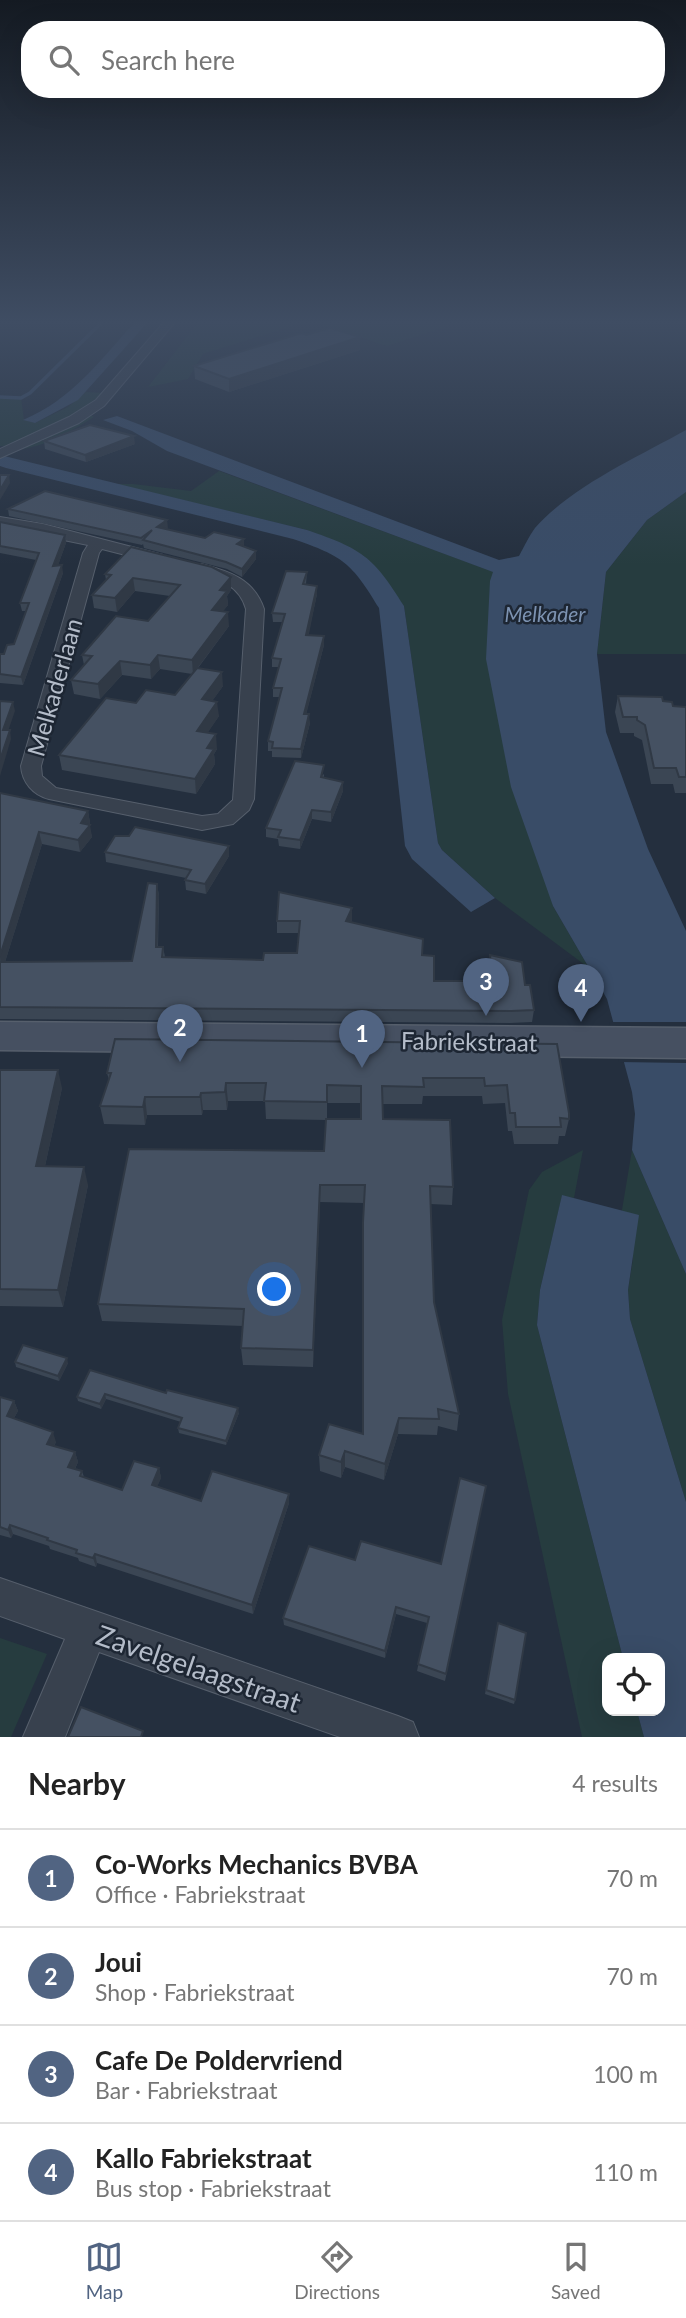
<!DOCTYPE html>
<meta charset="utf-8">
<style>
body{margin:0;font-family:Lato,sans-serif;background:#f6f6f6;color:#222}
.controls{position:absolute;right:21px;bottom:21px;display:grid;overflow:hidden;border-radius:14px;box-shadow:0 7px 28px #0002}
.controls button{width:63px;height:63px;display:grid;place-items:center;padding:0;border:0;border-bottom:2px solid #e0e0e0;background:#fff;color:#222;font:35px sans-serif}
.you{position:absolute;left:275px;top:1290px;width:24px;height:24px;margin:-18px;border:5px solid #fff;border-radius:50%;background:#1a73e8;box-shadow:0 0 0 10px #1a73e833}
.badge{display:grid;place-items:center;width:46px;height:46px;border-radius:50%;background:#516482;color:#fff;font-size:23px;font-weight:700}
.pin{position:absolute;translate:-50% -58px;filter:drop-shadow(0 2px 4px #0008)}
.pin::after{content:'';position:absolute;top:37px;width:24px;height:21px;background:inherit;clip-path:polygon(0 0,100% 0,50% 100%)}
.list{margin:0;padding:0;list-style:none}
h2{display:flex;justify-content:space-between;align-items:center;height:91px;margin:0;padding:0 28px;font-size:30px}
h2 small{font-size:23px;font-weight:400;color:#767676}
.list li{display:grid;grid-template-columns:46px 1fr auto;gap:21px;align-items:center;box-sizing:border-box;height:98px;padding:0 28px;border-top:2px solid #e0e0e0}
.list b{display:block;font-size:26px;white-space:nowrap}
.list p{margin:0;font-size:23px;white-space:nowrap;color:#767676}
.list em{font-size:23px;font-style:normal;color:#767676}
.icon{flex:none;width:38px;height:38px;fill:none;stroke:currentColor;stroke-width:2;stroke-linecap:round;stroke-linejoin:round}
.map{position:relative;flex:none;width:686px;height:1737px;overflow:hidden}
.search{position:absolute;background:#fff;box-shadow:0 7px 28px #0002;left:21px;right:21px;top:21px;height:77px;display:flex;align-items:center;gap:18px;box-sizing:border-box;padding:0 24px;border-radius:28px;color:#767676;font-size:26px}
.sheet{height:483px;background:#fff}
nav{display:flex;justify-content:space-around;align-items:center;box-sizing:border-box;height:98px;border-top:2px solid #e0e0e0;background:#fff;font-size:19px;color:#767676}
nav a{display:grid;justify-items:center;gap:4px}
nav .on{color:#516482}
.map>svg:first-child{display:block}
.green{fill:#263c3f}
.water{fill:#394c67}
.pier{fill:#242f3e}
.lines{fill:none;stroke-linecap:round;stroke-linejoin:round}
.stream{stroke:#394c67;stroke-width:3.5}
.minor-casing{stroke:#565f6c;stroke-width:2}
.secondary-casing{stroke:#565f6c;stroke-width:3}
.minor{fill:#38414e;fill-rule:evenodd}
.secondary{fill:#465061;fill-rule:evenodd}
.wall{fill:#3b4654;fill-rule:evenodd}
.shaded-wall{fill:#303945}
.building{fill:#455162;stroke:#303945;stroke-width:2}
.labels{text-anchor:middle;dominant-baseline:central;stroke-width:5;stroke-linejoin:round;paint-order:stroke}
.far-water-label{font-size:21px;font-style:italic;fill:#7c92b1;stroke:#1d2633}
.street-label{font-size:24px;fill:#b4bcc9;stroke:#1d2633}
.near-street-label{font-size:28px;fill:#b4bcc9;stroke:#1d2633}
</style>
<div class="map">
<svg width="686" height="1737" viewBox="0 0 686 1737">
<rect width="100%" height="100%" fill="#242f3e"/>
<!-- green -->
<g class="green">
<path d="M 199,321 L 308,321 L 203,354 L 188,379 L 148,387 Z"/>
<path d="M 310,321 L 463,321 L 387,346 Z"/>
<path d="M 86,392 L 106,393 L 84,412 L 94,417 C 75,429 40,450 16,449 C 11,449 5,446 0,446 L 0,397 L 21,398 L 24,420 L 35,423 L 68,407 Z"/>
<path d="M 219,471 L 494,572 L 553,906 L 589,968 L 495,898 L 442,850 L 438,843 L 404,606 L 307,530 L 116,484 L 133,484 L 191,491 Z"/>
<path d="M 686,492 L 686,654 L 597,654 L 606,572 L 647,520 Z"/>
<path d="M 583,1150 L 574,1198 L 562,1196 L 540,1290 L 537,1325 L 623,1658 L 607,1658 L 607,1711 L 637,1711 L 644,1737 L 582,1737 L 508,1394 L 502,1320 L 529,1190 L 542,1172 Z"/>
<path d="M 632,1150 L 686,1274 L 686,1502 L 630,1319 L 628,1290 L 633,1259 L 622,1210 Z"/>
<path d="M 0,1638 L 47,1654 L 11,1737 L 0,1737 Z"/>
</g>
<!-- water -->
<g class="water">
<path d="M 136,321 L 149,321 L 78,400 L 35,423 L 23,420 C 73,399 100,360 136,321 Z"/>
<path d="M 117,416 L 499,560 L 519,556 C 524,547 529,536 535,528 C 572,486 638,457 686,430 L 686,492 L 647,520 L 606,572 L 597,654 L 606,732 L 648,849 L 686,931 L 686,1274 L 632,1150 L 635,1114 L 632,1092 L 607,999 L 553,906 L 511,787 L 486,659 L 490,581 L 493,572 L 167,451 L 132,431 L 103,420 Z"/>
<path d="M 0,455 L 307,530 C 362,549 373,556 404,606 L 438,843 L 442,850 L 495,898 L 471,912 L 412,859 L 405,846 L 379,608 C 352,563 343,556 293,539 L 6,468 L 0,466 Z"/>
<path d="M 562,1195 L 639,1215 L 628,1290 L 630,1319 L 686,1502 L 686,1737 L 644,1737 L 637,1711 L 660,1711 L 660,1658 L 623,1658 L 537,1325 L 540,1290 Z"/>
</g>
<!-- pier -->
<path class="pier" d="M 609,1022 L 686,1022 L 686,1063 L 619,1062 Z"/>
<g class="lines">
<!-- stream -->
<path class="stream" d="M 0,397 L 21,398 L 30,393 L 103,321"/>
<defs>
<g id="minor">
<path d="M 165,321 L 176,321 L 104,406 L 79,423 L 0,458 L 0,449 L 69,417 L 96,400 Z"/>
<path d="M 0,517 L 43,524 L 163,555 L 165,558 L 157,563 L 102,549 L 99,553 L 41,766 L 42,776 L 56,788 L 202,816 L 218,814 L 233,800 L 246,609 C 239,584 218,579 195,572 L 193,569 L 201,564 C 229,571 254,579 264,609 L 254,799 L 249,810 L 233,824 L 202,830 L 49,799 C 33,795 22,782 21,766 L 83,553 L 88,545 L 0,527 Z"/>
<path d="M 0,1578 L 398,1716 L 413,1722 L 419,1737 L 340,1737 L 99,1652 L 65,1737 L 23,1737 L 65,1639 L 0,1616 Z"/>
</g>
<path id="secondary" d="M 0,1022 L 686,1028 L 686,1058 L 0,1050 Z"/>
</defs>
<!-- minor casing -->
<use href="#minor" class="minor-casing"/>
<!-- secondary casing -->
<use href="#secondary" class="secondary-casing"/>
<!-- minor -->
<use href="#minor" class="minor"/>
<!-- secondary -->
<use href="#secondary" class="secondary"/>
</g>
<!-- wall -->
<g class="wall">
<path d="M 306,335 L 360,337 L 360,350 L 229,392 L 195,379 L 194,366 Z"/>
<path d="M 44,441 L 135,444 L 86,462 L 45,449 Z"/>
<path d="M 8,509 L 168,528 L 166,529 L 244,546 L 256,551 L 256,559 L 242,577 L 227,569 L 144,548 L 143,544 L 142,545 L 9,516 Z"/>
<path d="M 0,522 L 65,535 L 66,543 L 58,565 L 63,573 L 23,685 L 0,683 L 0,654 L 4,654 L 14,644 L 26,611 L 22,611 L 20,603 L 36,560 L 0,553 Z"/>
<path d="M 307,572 L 306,584 L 317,586 L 317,594 L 308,635 L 324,645 L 306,714 L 310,723 L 301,758 L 272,757 L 272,751 L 268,751 L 268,741 L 280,697 L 273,697 L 273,688 L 279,667 L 272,667 L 272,658 L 282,622 L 273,622 L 272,613 Z"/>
<path d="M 105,574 L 231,590 L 227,596 L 228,605 L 222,612 L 229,626 L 198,668 L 223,686 L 212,701 L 219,716 L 207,733 L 217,749 L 214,754 L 215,764 L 196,794 L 62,770 L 59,755 L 136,703 L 175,695 L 192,674 L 160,669 L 151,679 L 122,675 L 100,699 L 74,694 L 71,680 L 84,665 L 82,655 L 148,621 L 170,596 L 135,591 L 117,612 L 94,608 L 92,595 L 106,580 Z"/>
<path d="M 618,696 L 663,701 L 673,706 L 686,707 L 686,793 L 675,793 L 673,784 L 651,784 L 642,740 L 634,736 L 634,733 L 620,733 L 615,712 Z"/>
<path d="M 324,774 L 324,777 L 343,791 L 331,822 L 312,819 L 300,849 L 279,846 L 278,839 L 266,837 L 266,828 Z"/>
<path d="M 0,793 L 88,811 L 90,823 L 89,825 L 92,837 L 80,852 L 42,844 L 5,962 L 132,961 L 157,884 L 159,896 L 158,947 L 163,947 L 165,957 L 263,960 L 297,953 L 299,933 L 277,933 L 277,921 L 352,920 L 351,922 L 422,955 L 434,981 L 490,981 L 489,967 L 490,955 L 525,985 L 534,1010 L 532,1022 L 510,1023 L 0,1019 Z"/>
<path d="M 129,836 L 229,846 L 229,856 L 206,894 L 186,890 L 185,880 L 186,878 L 106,862 L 105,852 Z"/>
<path d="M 557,1044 L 569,1119 L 565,1136 L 559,1136 L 558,1144 L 514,1144 L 512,1131 L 508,1131 L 505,1103 L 483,1104 L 482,1096 L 423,1096 L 422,1104 L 382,1104 L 383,1119 L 453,1187 L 452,1205 L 430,1204 L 434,1302 L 459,1414 L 457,1431 L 438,1426 L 437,1435 L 398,1434 L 384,1480 L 345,1467 L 341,1478 L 320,1471 L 319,1455 L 362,1433 L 364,1203 L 320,1202 L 313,1367 L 243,1365 L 241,1348 L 243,1326 L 102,1321 L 98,1304 L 324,1151 L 326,1120 L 266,1119 L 265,1101 L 228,1101 L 227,1110 L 203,1110 L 202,1115 L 147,1115 L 145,1125 L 104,1124 L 100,1106 L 109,1080 L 107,1073 ZM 327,1103 L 360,1103 L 361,1119 L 327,1119 Z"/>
<path d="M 0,1072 L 62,1088 L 45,1166 L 88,1185 L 63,1307 L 0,1306 Z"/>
<path d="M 15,1362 L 68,1363 L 59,1381 L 16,1367 Z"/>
<path d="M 90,1370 L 166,1393 L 239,1413 L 226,1445 L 179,1433 L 178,1428 L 181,1422 L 106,1399 L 101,1409 L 78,1401 L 77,1397 Z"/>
<path d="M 0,1397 L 14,1401 L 18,1411 L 14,1418 L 56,1442 L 54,1446 L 75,1452 L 78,1462 L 75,1469 L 82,1471 L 84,1477 L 122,1490 L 159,1468 L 161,1478 L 157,1486 L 201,1501 L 289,1494 L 289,1503 L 253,1614 L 97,1563 L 96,1567 L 79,1561 L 78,1558 L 50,1549 L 49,1546 L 13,1534 L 11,1538 L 0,1535 Z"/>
<path d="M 486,1486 L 445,1681 L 417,1671 L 427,1623 L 396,1614 L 385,1658 L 284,1625 L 283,1618 L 441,1564 Z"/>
<path d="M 498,1623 L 515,1700 L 514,1704 L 485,1694 Z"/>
</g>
<!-- shaded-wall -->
<g class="shaded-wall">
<path d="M 360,337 L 360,350 L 229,392 L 229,379 Z"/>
<path d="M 134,436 L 135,444 L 86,462 L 85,455 Z"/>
<path d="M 9,475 L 10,483 L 0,500 L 0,490 Z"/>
<path d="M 167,520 L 168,528 L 158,534 L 157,527 Z"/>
<path d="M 65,535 L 66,543 L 55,574 L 53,566 Z"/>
<path d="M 244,539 L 244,546 L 237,551 L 237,544 Z"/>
<path d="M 256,551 L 256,559 L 242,577 L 242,569 Z"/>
<path d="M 62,565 L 63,573 L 23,685 L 21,677 Z"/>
<path d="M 231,577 L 231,590 L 227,596 L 228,605 L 213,624 L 212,610 L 220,590 Z"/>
<path d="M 133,578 L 135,591 L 117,612 L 115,598 Z"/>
<path d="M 317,586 L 317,594 L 307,644 L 306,635 Z"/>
<path d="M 228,612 L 229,626 L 193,674 L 192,660 Z"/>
<path d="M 324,636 L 324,645 L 304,723 L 304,714 Z"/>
<path d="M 158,655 L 160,669 L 151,679 L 150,665 Z"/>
<path d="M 120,661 L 122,675 L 100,699 L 98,684 Z"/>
<path d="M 222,672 L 223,686 L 203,714 L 202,699 Z"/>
<path d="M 13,702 L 15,711 L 5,740 L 3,730 Z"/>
<path d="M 217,702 L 219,716 L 199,746 L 197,731 Z"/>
<path d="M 309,714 L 310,723 L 301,758 L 301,749 Z"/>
<path d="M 10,730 L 11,739 L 0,776 L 0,760 Z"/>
<path d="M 216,734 L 217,749 L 214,754 L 215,764 L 196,794 L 195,779 L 207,748 Z"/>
<path d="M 343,782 L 343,791 L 331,822 L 331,812 Z"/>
<path d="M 312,810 L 312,819 L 300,849 L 300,840 Z"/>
<path d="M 88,811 L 90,823 L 86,830 L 90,825 L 92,837 L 80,852 L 78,840 L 81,823 Z"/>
<path d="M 39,832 L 42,844 L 1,975 L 0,956 Z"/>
<path d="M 229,846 L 229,856 L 206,894 L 205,884 Z"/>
<path d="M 157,884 L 159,896 L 157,959 L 156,947 Z"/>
<path d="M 352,908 L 352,920 L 346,933 L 346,921 Z"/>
<path d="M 58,1070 L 62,1088 L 41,1184 L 36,1166 Z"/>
<path d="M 226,1083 L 228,1101 L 227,1110 L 225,1092 Z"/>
<path d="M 201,1093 L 203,1110 L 202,1115 L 200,1097 Z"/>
<path d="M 145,1097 L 147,1115 L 145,1125 L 143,1107 Z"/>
<path d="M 84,1167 L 88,1185 L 63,1307 L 58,1290 Z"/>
<path d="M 320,1185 L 320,1202 L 313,1367 L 313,1350 Z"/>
<path d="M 67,1358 L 68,1363 L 59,1381 L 58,1376 Z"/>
<path d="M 105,1394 L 106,1399 L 101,1409 L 100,1404 Z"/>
<path d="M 14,1401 L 18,1411 L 10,1425 L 7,1416 Z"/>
<path d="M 238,1408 L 239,1413 L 226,1445 L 226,1441 Z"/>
<path d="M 399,1418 L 398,1434 L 384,1480 L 385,1464 Z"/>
<path d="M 53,1432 L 56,1442 L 50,1453 L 47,1444 Z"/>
<path d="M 345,1451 L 345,1467 L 341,1478 L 341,1462 Z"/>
<path d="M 75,1452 L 78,1462 L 71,1477 L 68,1467 Z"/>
<path d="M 159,1468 L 161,1478 L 154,1494 L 152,1485 Z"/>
<path d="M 289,1494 L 289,1503 L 253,1614 L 252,1605 Z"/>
<path d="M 10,1525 L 13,1534 L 11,1538 L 8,1530 Z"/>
<path d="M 95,1554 L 97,1563 L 96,1567 L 93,1558 Z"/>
<path d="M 396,1607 L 396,1614 L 385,1658 L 385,1651 Z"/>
</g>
<!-- building -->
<g class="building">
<path d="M 330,328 L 360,337 L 229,379 L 194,366 L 302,333 L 306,335 Z"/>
<path d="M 90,425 L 134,436 L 85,455 L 44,441 Z"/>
<path d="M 0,475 L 9,475 L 0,490 Z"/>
<path d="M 45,491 L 167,520 L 157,527 L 205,538 L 214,532 L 244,539 L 237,544 L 256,551 L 242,569 L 226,562 L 143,540 L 152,530 L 141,538 L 8,509 Z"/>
<path d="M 0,522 L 65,535 L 53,566 L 62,565 L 21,677 L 0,674 L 0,654 L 4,654 L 7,645 L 14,644 L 29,603 L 20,603 L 39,553 L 0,546 Z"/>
<path d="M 131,547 L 212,567 L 231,577 L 220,590 L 227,591 L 212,610 L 228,612 L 192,660 L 158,655 L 150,665 L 120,661 L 98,684 L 71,680 L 92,656 L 82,655 L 116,616 L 148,621 L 180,585 L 133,578 L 115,598 L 92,595 L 111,575 L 105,574 Z"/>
<path d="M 286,571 L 307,572 L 303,584 L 317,586 L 306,635 L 324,636 L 304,714 L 309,714 L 301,749 L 272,748 L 273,742 L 268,741 L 282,688 L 273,688 L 281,659 L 272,658 L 285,614 L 272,613 Z"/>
<path d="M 197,668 L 222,672 L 202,699 L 217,702 L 197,731 L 216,734 L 207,748 L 214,749 L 195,779 L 59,755 L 106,698 L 136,703 L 146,690 L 175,695 Z"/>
<path d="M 618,696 L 662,697 L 663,701 L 672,702 L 673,706 L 686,707 L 686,777 L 679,777 L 676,768 L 654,768 L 645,725 L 637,720 L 637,717 L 623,717 Z"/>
<path d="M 0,701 L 13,702 L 3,730 L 10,730 L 0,760 Z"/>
<path d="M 295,761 L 324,765 L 321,777 L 343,782 L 331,812 L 312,810 L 300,840 L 278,837 L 281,830 L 266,828 Z"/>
<path d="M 0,793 L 88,811 L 81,823 L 90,825 L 78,840 L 39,832 L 0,956 Z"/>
<path d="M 135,827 L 229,846 L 205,884 L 185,880 L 191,870 L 105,852 L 115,836 L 129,836 Z"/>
<path d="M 148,883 L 157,884 L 156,947 L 163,947 L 162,957 L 263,960 L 264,953 L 297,953 L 300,921 L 277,921 L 279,892 L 352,908 L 346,921 L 423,939 L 422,955 L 434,956 L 434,981 L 492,981 L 490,955 L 522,962 L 525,985 L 530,985 L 534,1010 L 511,1011 L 0,1007 L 0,962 L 132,961 Z"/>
<path d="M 115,1039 L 557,1044 L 569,1113 L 569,1119 L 560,1118 L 561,1127 L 516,1127 L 515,1113 L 510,1113 L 507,1085 L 485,1086 L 484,1078 L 423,1078 L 424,1087 L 382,1086 L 383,1119 L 450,1120 L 453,1187 L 430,1186 L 434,1302 L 459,1414 L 438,1409 L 439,1419 L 399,1418 L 385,1464 L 345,1451 L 341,1462 L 319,1455 L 329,1424 L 363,1434 L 363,1222 L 365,1185 L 320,1185 L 313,1350 L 241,1348 L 244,1309 L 98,1304 L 129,1149 L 324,1151 L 326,1119 L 361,1119 L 361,1086 L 327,1085 L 327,1102 L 264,1101 L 266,1083 L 226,1083 L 225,1092 L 201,1093 L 200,1097 L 145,1097 L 143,1107 L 100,1106 L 111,1073 L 107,1073 Z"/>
<path d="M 0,1070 L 58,1070 L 36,1166 L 84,1167 L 58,1290 L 0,1289 Z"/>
<path d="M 23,1345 L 67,1358 L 58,1376 L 15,1362 Z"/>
<path d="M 90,1370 L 166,1393 L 167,1390 L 238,1408 L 226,1441 L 178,1428 L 182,1418 L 105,1394 L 100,1404 L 77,1397 Z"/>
<path d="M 0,1397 L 14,1401 L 7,1416 L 53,1432 L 47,1444 L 75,1452 L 68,1467 L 82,1471 L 80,1476 L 122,1490 L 134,1461 L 159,1468 L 152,1485 L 201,1501 L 212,1471 L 289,1494 L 252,1605 L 95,1554 L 93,1558 L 76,1553 L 77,1550 L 47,1540 L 48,1538 L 10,1525 L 8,1530 L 0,1527 Z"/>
<path d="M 460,1478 L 486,1486 L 446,1674 L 418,1664 L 429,1617 L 396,1607 L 385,1651 L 283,1618 L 309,1546 L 355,1560 L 361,1541 L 441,1564 Z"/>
<path d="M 498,1623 L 526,1633 L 515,1700 L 486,1690 Z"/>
<path d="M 81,1707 L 143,1731 L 141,1737 L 68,1737 Z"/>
</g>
<!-- sky -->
<linearGradient id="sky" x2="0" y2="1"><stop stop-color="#141a22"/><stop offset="0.57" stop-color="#3f4d63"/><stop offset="1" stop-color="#3f4d63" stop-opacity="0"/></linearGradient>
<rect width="686" height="565" fill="url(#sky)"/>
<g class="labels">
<!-- far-water labels -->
<g class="far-water-label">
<text x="545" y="613">Melkader</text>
</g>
<!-- street labels -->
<g class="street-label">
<text transform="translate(54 687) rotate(-74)">Melkaderlaan</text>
<text transform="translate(469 1041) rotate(1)">Fabriekstraat</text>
</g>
<!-- near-street labels -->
<g class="near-street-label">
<text transform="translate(199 1668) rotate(19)">Zavelgelaagstraat</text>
</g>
</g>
</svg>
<div class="controls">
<button><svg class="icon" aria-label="locate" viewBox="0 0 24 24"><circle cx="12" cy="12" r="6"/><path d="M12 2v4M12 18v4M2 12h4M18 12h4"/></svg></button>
</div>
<div class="you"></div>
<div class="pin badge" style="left:362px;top:1068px">1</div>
<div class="pin badge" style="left:180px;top:1062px">2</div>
<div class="pin badge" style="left:486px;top:1016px">3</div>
<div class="pin badge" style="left:581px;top:1022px">4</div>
<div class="search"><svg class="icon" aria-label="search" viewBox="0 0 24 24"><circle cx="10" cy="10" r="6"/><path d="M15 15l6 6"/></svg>Search here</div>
</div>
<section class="sheet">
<h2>Nearby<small>4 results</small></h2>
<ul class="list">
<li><span class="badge">1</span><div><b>Co-Works Mechanics BVBA</b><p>Office · Fabriekstraat</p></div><em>70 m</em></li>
<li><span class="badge">2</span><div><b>Joui</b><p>Shop · Fabriekstraat</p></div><em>70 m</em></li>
<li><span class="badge">3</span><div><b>Cafe De Poldervriend</b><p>Bar · Fabriekstraat</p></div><em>100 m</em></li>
<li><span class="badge">4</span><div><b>Kallo Fabriekstraat</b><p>Bus stop · Fabriekstraat</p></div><em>110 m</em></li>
</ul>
</section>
<nav>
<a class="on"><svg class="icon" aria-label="map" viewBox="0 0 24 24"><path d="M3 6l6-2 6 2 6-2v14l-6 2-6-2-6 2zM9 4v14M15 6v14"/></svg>Map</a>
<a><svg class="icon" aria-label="directions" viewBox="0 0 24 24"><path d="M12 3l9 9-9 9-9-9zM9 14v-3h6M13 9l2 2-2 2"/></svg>Directions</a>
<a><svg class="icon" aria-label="saved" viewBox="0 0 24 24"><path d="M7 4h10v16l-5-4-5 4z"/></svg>Saved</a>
</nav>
